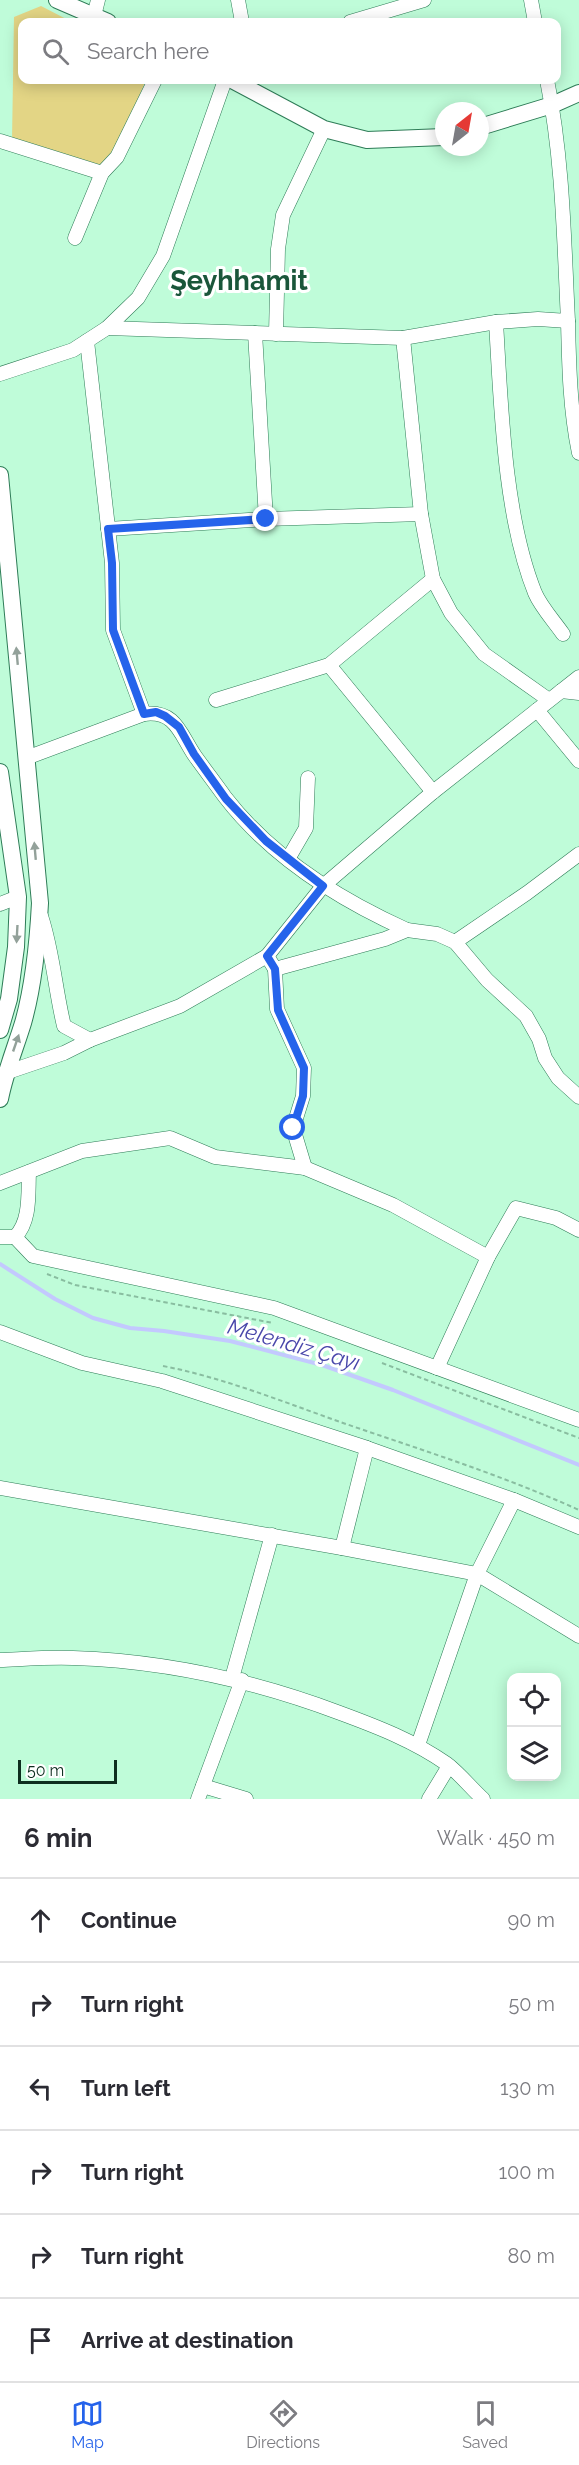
<!DOCTYPE html>
<meta charset="utf-8">
<style>
body{margin:0;font-family:Raleway,sans-serif;background:#f7f7f7;color:#2b2b33}
.controls{position:absolute;right:18px;bottom:18px;display:grid;overflow:hidden;border-radius:12px;box-shadow:0 3px 15px #0003}
.controls button{width:54px;height:54px;display:grid;place-items:center;padding:0;border:0;border-bottom:2px solid #e1e1e2;background:#fff;color:#2b2b33;font:30px sans-serif}
.compass{position:absolute;left:435px;top:102px;width:54px;height:54px;border-radius:50%;background:#fff;box-shadow:0 3px 15px #0003;rotate:31deg}
.scale{position:absolute;left:18px;bottom:15px;width:99px;box-sizing:border-box;padding-left:6px;border:3px solid #0e2e1f;border-top:0;font-size:16px;line-height:21px;white-space:nowrap;color:#0e2e1f;-webkit-text-stroke:4px #fff;paint-order:stroke}
.stop{position:absolute;width:18px;height:18px;margin:-14px;border:4px solid #2563eb;border-radius:50%;background:#fff}
.stop.end{background:#2563eb;border-color:#fff;box-shadow:0 2px 6px #0008}
.list{margin:0;padding:0;list-style:none}
h2{display:flex;justify-content:space-between;align-items:center;height:78px;margin:0;padding:0 24px;font-size:26px}
h2 small{font-size:20px;font-weight:400;color:#7c7c81}
.list li{display:grid;grid-template-columns:39px 1fr auto;gap:18px;align-items:center;box-sizing:border-box;height:84px;padding:0 24px;border-top:2px solid #e1e1e2}
.list b{display:block;font-size:22px;white-space:nowrap}
.list em{font-size:20px;font-style:normal;color:#7c7c81}
.icon{flex:none;width:33px;height:33px;fill:none;stroke:currentColor;stroke-width:2;stroke-linecap:round;stroke-linejoin:round}
.map{position:relative;flex:none;width:579px;height:1799px;overflow:hidden}
.search{position:absolute;background:#fff;box-shadow:0 3px 15px #0003;left:18px;right:18px;top:18px;height:66px;display:flex;align-items:center;gap:15px;box-sizing:border-box;padding:0 21px;border-radius:12px;color:#7c7c81;font-size:22px}
.sheet{height:582px;background:#fff}
nav{display:flex;justify-content:space-around;align-items:center;box-sizing:border-box;height:84px;border-top:2px solid #e1e1e2;background:#fff;font-size:16px;color:#7c7c81}
nav a{display:grid;justify-items:center;gap:3px}
nav .on{color:#2563eb}
.map>svg:first-child{display:block}
.green{fill:#e3d585}
.lines{fill:none;stroke-linecap:round;stroke-linejoin:round}
.stream{stroke:#c3c9fe;stroke-width:4}
.minor-casing{stroke:#2e7c57;stroke-width:15}
.major-casing{stroke:#2e7c57;stroke-width:18}
.path{stroke:#89bda0;stroke-width:2;stroke-dasharray:4.5 3;stroke-linecap:butt}
.minor{stroke:#fff;stroke-width:14}
.major{stroke:#fff;stroke-width:16}
.oneway{fill:#93a19a}
.route{stroke:#2563eb;stroke-width:8}
.labels{text-anchor:middle;dominant-baseline:central;stroke-width:6;stroke-linejoin:round;paint-order:stroke}
.water-label{font-size:22px;font-style:italic;fill:#4947aa;stroke:#fff}
.district-label{font-size:27px;font-weight:bold;fill:#1a563a;stroke:#fff}
</style>
<div class="map">
<svg width="579" height="1799" viewBox="0 0 579 1799">
<rect width="100%" height="100%" fill="#bffcd9"/>
<!-- green -->
<path class="green" d="M 41,6 L 72,22 L 22,22 L 22,80 L 146,80 L 108,171 L 12,140 L 14,17 Z"/>
<g class="lines">
<!-- stream -->
<path class="stream" d="M 0,1264 L 55,1299 L 93,1318 L 130,1328 L 164,1331 L 230,1341 L 322,1365 L 393,1390 L 579,1465"/>
<defs>
<g id="minor">
<path d="M 238,0 L 242,22"/>
<path d="M 531,0 L 535,22"/>
<path d="M 94,16 L 98,0"/>
<path d="M 350,22 L 424,0"/>
<path d="M 547,80 C 563,159 564,241 568,321 C 569,366 570,410 579,453"/>
<path d="M 0,141 L 102,173"/>
<path d="M 75,238 L 102,173 L 117,157 L 155,80"/>
<path d="M 496,322 C 501,405 504,516 535,593 C 541,607 554,621 563,634"/>
<path d="M 107,328 L 403,338 L 496,322 L 538,319 L 568,321"/>
<path d="M 255,333 L 266,519"/>
<path d="M 276,334 L 278,249 L 283,215 L 324,129"/>
<path d="M 403,338 L 421,514 L 433,579 L 451,613 L 484,654 L 549,700"/>
<path d="M 87,341 L 112,563 L 113,630 L 144,714"/>
<path d="M 0,374 L 73,350 L 107,328 L 138,298 L 163,256 L 225,80"/>
<path d="M 108,529 L 266,519 L 421,514"/>
<path d="M 329,665 L 433,792"/>
<path d="M 561,691 L 579,693"/>
<path d="M 216,700 L 329,665 L 433,579"/>
<path d="M 537,710 L 579,761"/>
<path d="M 26,758 L 144,714 C 176,710 180,734 195,756 C 205,770 215,783 225,797 C 272,858 338,899 407,930"/>
<path d="M 288,859 L 306,828 L 308,778"/>
<path d="M 0,904 L 18,897"/>
<path d="M 41,916 C 53,952 55,989 64,1026 L 90,1040"/>
<path d="M 455,942 L 527,893 L 579,854"/>
<path d="M 267,956 L 275,969 L 385,939 L 407,930 L 437,934 L 455,942 L 487,980 L 526,1016 L 539,1039 L 545,1058 L 558,1078 L 579,1097"/>
<path d="M 275,969 L 277,1009 L 304,1068 L 303,1096 L 293,1128 L 305,1168"/>
<path d="M 5,1073 L 64,1053 L 90,1040 L 180,1006 L 267,956 L 323,886 L 433,792 L 579,677"/>
<path d="M 0,1183 L 82,1151 L 170,1138 L 215,1157 L 305,1168 L 393,1205 L 488,1257 L 516,1208 L 556,1218 L 579,1230"/>
<path d="M 0,1237 L 15,1237 C 31,1221 28,1193 29,1172"/>
<path d="M 15,1237 L 33,1256 L 274,1308 L 579,1420"/>
<path d="M 0,1332 L 82,1363 L 162,1381 L 367,1448 L 514,1500 L 579,1527"/>
<path d="M 437,1368 L 488,1257"/>
<path d="M 0,1488 L 342,1548 L 477,1574 L 579,1636"/>
<path d="M 342,1548 L 367,1448"/>
<path d="M 0,1660 C 24,1659 49,1657 73,1658 C 165,1661 255,1681 340,1713 C 378,1727 414,1741 447,1764 C 460,1774 471,1788 483,1799"/>
<path d="M 232,1678 L 272,1535"/>
<path d="M 418,1745 L 477,1574 L 514,1500"/>
<path d="M 203,1786 L 246,1799"/>
<path d="M 198,1799 L 242,1680"/>
<path d="M 429,1799 L 449,1766"/>
</g>
<g id="major">
<path d="M 57,0 L 108,22"/>
<path d="M 232,80 L 324,129 L 367,140 L 444,137"/>
<path d="M 480,127 L 552,105 L 579,93"/>
<path d="M 0,475 L 40,903 C 38,940 33,988 23,1023 C 15,1049 5,1073 0,1099"/>
<path d="M 0,772 L 18,897 L 16,947 L 9,999 L 0,1030"/>
</g>
</defs>
<!-- minor casing -->
<use href="#minor" class="minor-casing"/>
<!-- major casing -->
<use href="#major" class="major-casing"/>
<!-- path -->
<g class="path">
<path d="M 47,1274 L 75,1285 L 273,1323"/>
<path d="M 382,1363 L 579,1438"/>
<path d="M 163,1366 C 225,1378 286,1403 346,1424 C 425,1451 504,1476 579,1510"/>
</g>
<!-- minor -->
<use href="#minor" class="minor"/>
<!-- major -->
<use href="#major" class="major"/>
</g>
<!-- one-way arrows -->
<defs><path id="oneway-solid" d="M-6-.8H1V-3.2L6.5 0L1 3.2V.8H-6Z" transform="scale(1.5)"/></defs>
<g class="oneway">
<use href="#oneway-solid" transform="translate(17 656) rotate(-95)"/>
<use href="#oneway-solid" transform="translate(35 851) rotate(-95)"/>
<use href="#oneway-solid" transform="translate(17 934) rotate(93)"/>
<use href="#oneway-solid" transform="translate(16 1043) rotate(-71)"/>
</g>
<g class="lines">
<!-- route -->
<path class="route" d="M 266,519 L 108,529 L 112,563 L 113,630 L 144,714 L 156,712 L 165,716 L 179,727 L 194,754 L 226,799 L 266,841 L 323,886 L 267,956 L 275,969 L 278,1010 L 304,1068 L 303,1096 L 293,1128"/>
</g>
<g class="labels">
<!-- water labels -->
<g class="water-label">
<text transform="translate(294 1344) rotate(16)">Melendiz Çayı</text>
</g>
<!-- district labels -->
<g class="district-label">
<text x="239" y="280">Şeyhhamit</text>
</g>
</g>
</svg>
<div class="controls">
<button><svg class="icon" aria-label="locate" viewBox="0 0 24 24"><circle cx="12" cy="12" r="6"/><path d="M12 2v4M12 18v4M2 12h4M18 12h4"/></svg></button>
<button><svg class="icon" aria-label="layers" viewBox="0 0 24 24"><path d="M12 4l9 5-9 5-9-5zM3 14l9 5 9-5"/></svg></button>
</div>
<svg class="compass" viewBox="-18 -18 36 36"><path d="M0-13l5 13h-10z" fill="#e53935"/><path d="M0 13l5-13h-10z" fill="#7c7c81"/></svg>
<div class="scale">50 m</div>
<div class="stop" style="left:293px;top:1128px"></div>
<div class="stop end" style="left:266px;top:519px"></div>
<div class="search"><svg class="icon" aria-label="search" viewBox="0 0 24 24"><circle cx="10" cy="10" r="6"/><path d="M15 15l6 6"/></svg>Search here</div>
</div>
<section class="sheet">
<h2>6 min<small>Walk · 450 m</small></h2>
<ul class="list">
<li><svg class="icon" aria-label="ahead" viewBox="0 0 24 24"><path d="M12 20V5M6 11l6-6 6 6"/></svg><div><b>Continue</b></div><em>90 m</em></li>
<li><svg class="icon" aria-label="right" viewBox="0 0 24 24"><path d="M7 20v-9h11M14 6l5 5-5 5"/></svg><div><b>Turn right</b></div><em>50 m</em></li>
<li><svg class="icon" aria-label="left" viewBox="0 0 24 24"><path d="M17 20v-9H6M10 6l-5 5 5 5"/></svg><div><b>Turn left</b></div><em>130 m</em></li>
<li><svg class="icon" aria-label="right" viewBox="0 0 24 24"><path d="M7 20v-9h11M14 6l5 5-5 5"/></svg><div><b>Turn right</b></div><em>100 m</em></li>
<li><svg class="icon" aria-label="right" viewBox="0 0 24 24"><path d="M7 20v-9h11M14 6l5 5-5 5"/></svg><div><b>Turn right</b></div><em>80 m</em></li>
<li><svg class="icon" aria-label="arrive" viewBox="0 0 24 24"><path d="M6 21V4h12l-3 4 3 4H6"/></svg><div><b>Arrive at destination</b></div></li>
</ul>
</section>
<nav>
<a class="on"><svg class="icon" aria-label="map" viewBox="0 0 24 24"><path d="M3 6l6-2 6 2 6-2v14l-6 2-6-2-6 2zM9 4v14M15 6v14"/></svg>Map</a>
<a><svg class="icon" aria-label="directions" viewBox="0 0 24 24"><path d="M12 3l9 9-9 9-9-9zM9 14v-3h6M13 9l2 2-2 2"/></svg>Directions</a>
<a><svg class="icon" aria-label="saved" viewBox="0 0 24 24"><path d="M7 4h10v16l-5-4-5 4z"/></svg>Saved</a>
</nav>
